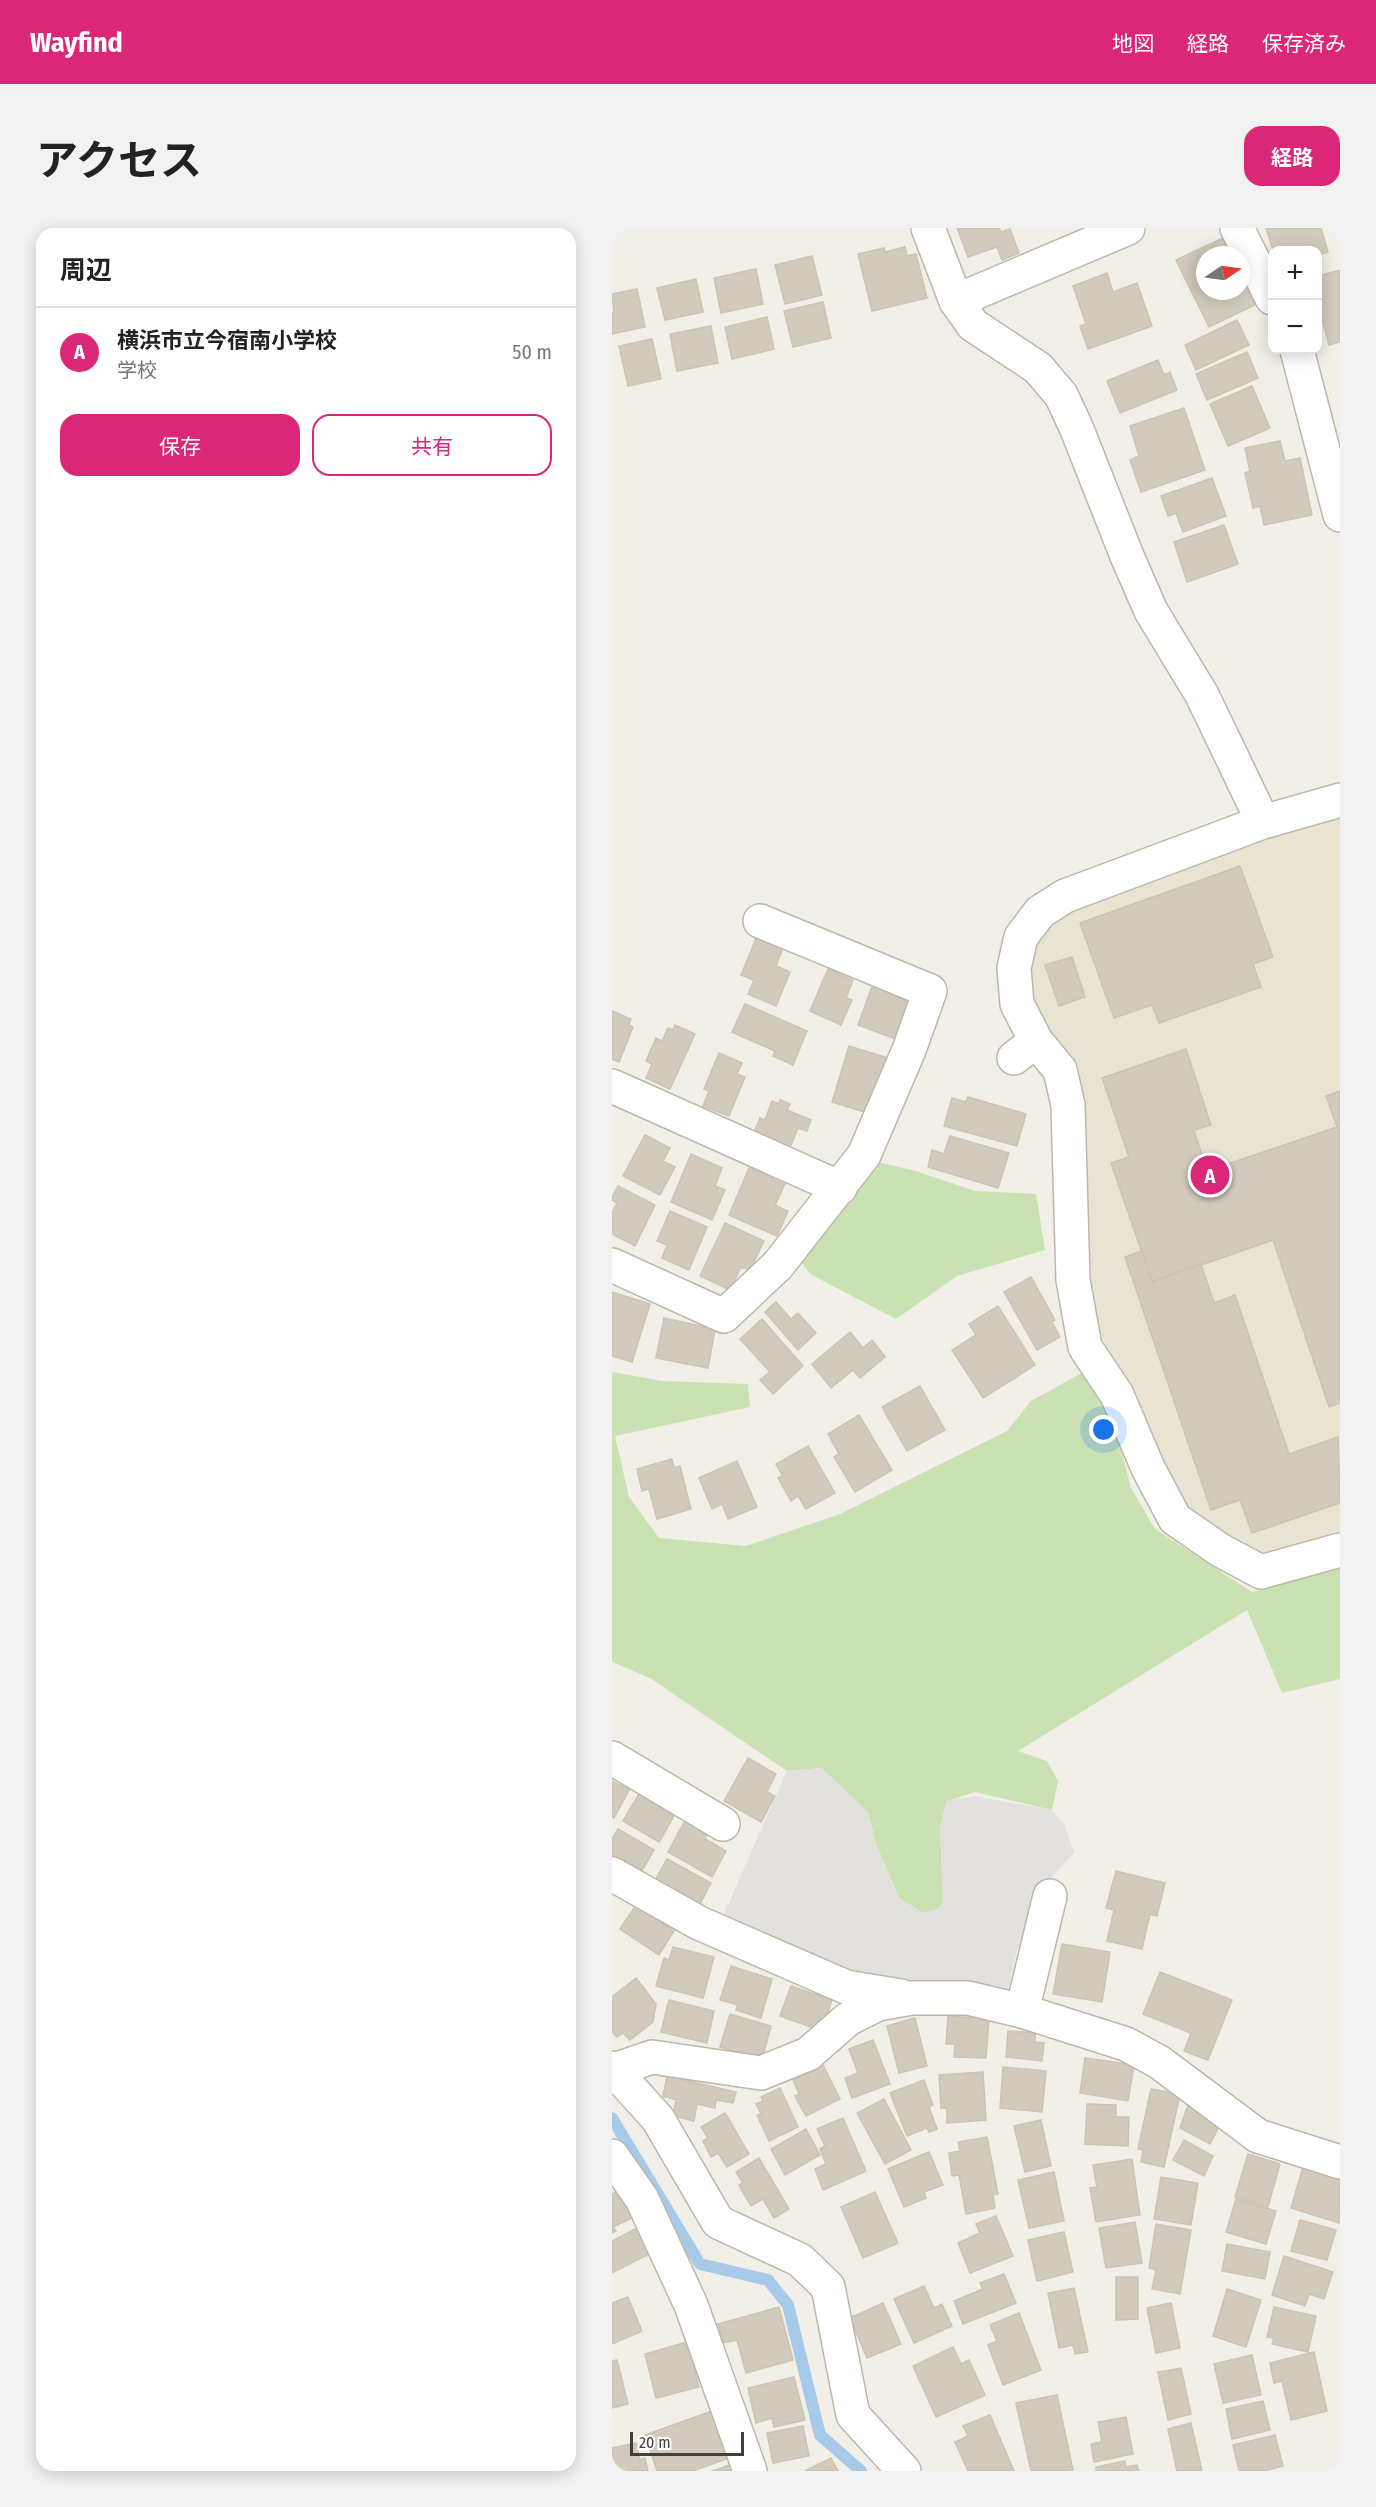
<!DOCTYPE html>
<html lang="ja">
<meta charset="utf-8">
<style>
body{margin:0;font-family:"Fira Sans Condensed","Noto Sans JP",sans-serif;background:#f2f2f2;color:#222}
.controls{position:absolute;right:18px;top:18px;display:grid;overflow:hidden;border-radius:12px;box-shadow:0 3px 15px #0003}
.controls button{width:54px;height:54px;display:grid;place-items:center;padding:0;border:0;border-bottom:2px solid #e0e0e0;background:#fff;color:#222;font:30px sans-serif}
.compass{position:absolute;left:584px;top:18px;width:54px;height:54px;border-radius:50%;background:#fff;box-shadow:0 3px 15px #0003;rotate:77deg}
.scale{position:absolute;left:18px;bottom:15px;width:114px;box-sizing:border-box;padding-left:6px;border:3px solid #443f36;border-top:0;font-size:16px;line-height:21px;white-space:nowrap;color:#443f36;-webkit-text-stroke:4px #fff;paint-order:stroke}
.you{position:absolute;left:492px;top:1202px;width:21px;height:21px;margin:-15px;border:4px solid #fff;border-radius:50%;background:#1a73e8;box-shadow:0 0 0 9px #1a73e833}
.badge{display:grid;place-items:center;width:39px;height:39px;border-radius:50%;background:#db2777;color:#fff;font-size:20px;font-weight:700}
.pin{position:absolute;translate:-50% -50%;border:3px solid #fff;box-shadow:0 2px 6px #0006}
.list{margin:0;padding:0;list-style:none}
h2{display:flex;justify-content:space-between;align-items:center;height:78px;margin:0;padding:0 24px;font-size:26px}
h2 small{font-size:20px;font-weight:400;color:#767676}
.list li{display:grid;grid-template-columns:39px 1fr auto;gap:18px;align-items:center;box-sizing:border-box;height:90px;padding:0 24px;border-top:2px solid #e0e0e0}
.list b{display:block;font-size:22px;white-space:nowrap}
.list p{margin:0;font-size:20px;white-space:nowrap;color:#767676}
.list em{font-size:20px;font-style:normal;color:#767676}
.actions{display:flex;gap:12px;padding:18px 24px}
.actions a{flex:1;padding:14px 0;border:2px solid #db2777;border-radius:18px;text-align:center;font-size:21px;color:#db2777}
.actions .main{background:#db2777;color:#fff}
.map{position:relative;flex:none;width:728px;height:2243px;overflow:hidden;border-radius:18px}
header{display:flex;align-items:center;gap:36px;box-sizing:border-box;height:84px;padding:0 30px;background:#db2777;color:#fff}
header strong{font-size:28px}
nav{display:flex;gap:33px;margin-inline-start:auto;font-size:21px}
.intro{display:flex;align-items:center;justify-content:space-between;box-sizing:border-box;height:144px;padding:0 36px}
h1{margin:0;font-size:42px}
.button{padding:15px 27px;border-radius:18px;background:#db2777;color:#fff;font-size:21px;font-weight:700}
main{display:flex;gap:36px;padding:0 36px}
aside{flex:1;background:#fff;border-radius:18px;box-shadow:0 3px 15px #0003}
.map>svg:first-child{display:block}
.education{fill:#e9e4d2}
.green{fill:#cae2b3}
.parking{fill:#e3e1de}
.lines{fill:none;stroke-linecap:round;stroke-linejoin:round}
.stream{stroke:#a8cae9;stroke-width:12}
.building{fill:#d2cbbd;stroke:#ccc3b1;stroke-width:1.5}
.street-casing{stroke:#bcb7aa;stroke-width:36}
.street{stroke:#fff;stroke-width:33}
</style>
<header>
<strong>Wayfind</strong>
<nav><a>地図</a><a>経路</a><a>保存済み</a></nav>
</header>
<div class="intro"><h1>アクセス</h1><a class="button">経路</a></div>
<main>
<aside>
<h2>周辺<small></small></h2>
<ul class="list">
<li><span class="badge">A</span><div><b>横浜市立今宿南小学校</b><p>学校</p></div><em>50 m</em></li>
</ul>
<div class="actions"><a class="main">保存</a><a>共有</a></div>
</aside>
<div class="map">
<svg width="728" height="2243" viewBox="0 0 728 2243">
<rect width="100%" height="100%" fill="#f1efe7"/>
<!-- education -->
<path class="education" d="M 728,590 L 728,1311 L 668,1328 L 629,1321 L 568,1276 L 537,1203 L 488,1106 L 472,1035 L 465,860 L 421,789 L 415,741 L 422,716 L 440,692 L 456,679 L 613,623 Z"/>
<!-- green -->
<g class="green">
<path d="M 261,933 L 304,943 L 363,963 L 424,966 L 433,1022 L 345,1048 L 284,1091 L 198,1046 L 185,1028 Z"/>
<path d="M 475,1142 L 503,1196 L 519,1260 L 543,1301 L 640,1364 L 728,1340 L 728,1451 L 670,1465 L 635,1382 L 406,1523 L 435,1533 L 446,1553 L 440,1582 L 363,1564 L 335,1573 L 328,1598 L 331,1676 L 324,1682 L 311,1685 L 287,1670 L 264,1616 L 256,1584 L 209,1540 L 175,1543 L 38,1450 L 0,1434 L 0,1144 L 50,1153 L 136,1156 L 138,1179 L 3,1208 L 17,1269 L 47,1310 L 134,1318 L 228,1286 L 395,1203 L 419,1173 Z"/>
</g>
<!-- parking -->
<path class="parking" d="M 209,1540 L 256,1584 L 264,1616 L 287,1670 L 311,1685 L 324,1682 L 331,1675 L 328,1598 L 335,1573 L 362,1568 L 440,1582 L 452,1596 L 462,1624 L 432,1658 L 405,1722 L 393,1772 L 243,1749 L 107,1697 L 175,1543 Z"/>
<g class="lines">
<!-- stream -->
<path class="stream" d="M 0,1890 L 88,2036 L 156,2052 L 176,2077 L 208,2207 L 249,2243"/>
</g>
<!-- building -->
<g class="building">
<path d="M 345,0 L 387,0 L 389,4 L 398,1 L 407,25 L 390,32 L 385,19 L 356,29 Z"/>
<path d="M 654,0 L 709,0 L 716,24 L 706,27 L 706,22 L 661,22 Z"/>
<path d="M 611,10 L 619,27 L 593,27 L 593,63 L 629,63 L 629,48 L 643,77 L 597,99 L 564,32 Z"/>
<path d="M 293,19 L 295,28 L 304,26 L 315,70 L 260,83 L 246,26 L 272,20 L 273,24 Z"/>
<path d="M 200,28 L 210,67 L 173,76 L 163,37 Z"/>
<path d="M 144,41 L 151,76 L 109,85 L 102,50 Z"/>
<path d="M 728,42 L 728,114 L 717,117 L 706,76 L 706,48 Z"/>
<path d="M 495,45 L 501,64 L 525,55 L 540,98 L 476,121 L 468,98 L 474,96 L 461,58 Z"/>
<path d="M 84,51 L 91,84 L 53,92 L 45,60 Z"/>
<path d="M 25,61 L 33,99 L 0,106 L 0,85 L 2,84 L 0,66 Z"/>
<path d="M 211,74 L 219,110 L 181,119 L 172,83 Z"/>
<path d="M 155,89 L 162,121 L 120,131 L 113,99 Z"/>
<path d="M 625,92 L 637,117 L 584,142 L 573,117 Z"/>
<path d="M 99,98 L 106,135 L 65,143 L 58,106 Z"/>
<path d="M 40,111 L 49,151 L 16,158 L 7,118 Z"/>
<path d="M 635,124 L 646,150 L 595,172 L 584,146 Z"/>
<path d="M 546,132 L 552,147 L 558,144 L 565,162 L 508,185 L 495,153 Z"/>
<path d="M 640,158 L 658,200 L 616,218 L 598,176 Z"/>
<path d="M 572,180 L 593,242 L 529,264 L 518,232 L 527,228 L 518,198 Z"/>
<path d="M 668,213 L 673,233 L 688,230 L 700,287 L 652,297 L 648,278 L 641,280 L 633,245 L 638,243 L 633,220 Z"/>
<path d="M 600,250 L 614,288 L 571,304 L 564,285 L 556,288 L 549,268 Z"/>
<path d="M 612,297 L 626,336 L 575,354 L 562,314 Z"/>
<path d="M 628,638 L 661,729 L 641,736 L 649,759 L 547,795 L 540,777 L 502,790 L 468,695 Z"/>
<path d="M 146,706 L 172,717 L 164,738 L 178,744 L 164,778 L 136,766 L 142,752 L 129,747 Z"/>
<path d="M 460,729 L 473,769 L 447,778 L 433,737 Z"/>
<path d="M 216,741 L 241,752 L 234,770 L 240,772 L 229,797 L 198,783 Z"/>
<path d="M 262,753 L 299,767 L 284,811 L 246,797 Z"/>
<path d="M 133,776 L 195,803 L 181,837 L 161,828 L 163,823 L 120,804 Z"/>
<path d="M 0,783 L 19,791 L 17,797 L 21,799 L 7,834 L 0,831 Z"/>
<path d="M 63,797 L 83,806 L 58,861 L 34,850 L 40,836 L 34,833 L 44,810 L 50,813 L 56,800 L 61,802 Z"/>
<path d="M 237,818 L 276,830 L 259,886 L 220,874 Z"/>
<path d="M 574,821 L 599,897 L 582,902 L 595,943 L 725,899 L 714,868 L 728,863 L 728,1175 L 717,1179 L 661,1012 L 540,1054 L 499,935 L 517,929 L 490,850 Z"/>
<path d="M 107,825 L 130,835 L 125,846 L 133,849 L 117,888 L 91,878 L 97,863 L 92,861 Z"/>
<path d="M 356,869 L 414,886 L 405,918 L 332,898 L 340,870 L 354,874 Z"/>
<path d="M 168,872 L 178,876 L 175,882 L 199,892 L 195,903 L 186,900 L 177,922 L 141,907 L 148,890 L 153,892 L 160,873 L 167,876 Z"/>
<path d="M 33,907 L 58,920 L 51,933 L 63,939 L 48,967 L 11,948 Z"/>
<path d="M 338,908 L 397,925 L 386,960 L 316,939 L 320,922 L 332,926 Z"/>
<path d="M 79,926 L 110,940 L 103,958 L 113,962 L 100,992 L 59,974 Z"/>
<path d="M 137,940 L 173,956 L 163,977 L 176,983 L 165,1008 L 117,987 Z"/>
<path d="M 6,958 L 43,977 L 23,1018 L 0,1006 L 0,985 L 5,975 L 0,972 L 0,969 Z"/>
<path d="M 58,983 L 95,999 L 77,1042 L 50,1030 L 55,1017 L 45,1013 Z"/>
<path d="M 113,995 L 152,1013 L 138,1042 L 129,1039 L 118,1062 L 88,1048 Z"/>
<path d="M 530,1023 L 540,1054 L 589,1036 L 602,1075 L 623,1067 L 677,1226 L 726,1209 L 728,1275 L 640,1305 L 628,1272 L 599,1282 L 513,1029 Z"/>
<path d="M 419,1049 L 443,1092 L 440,1094 L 448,1109 L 425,1122 L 392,1064 Z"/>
<path d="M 0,1064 L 38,1076 L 20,1134 L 0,1128 Z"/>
<path d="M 164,1074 L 179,1091 L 186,1085 L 204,1105 L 186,1122 L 153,1084 Z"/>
<path d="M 386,1078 L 423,1137 L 371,1170 L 340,1122 L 364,1107 L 357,1096 Z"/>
<path d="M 52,1090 L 103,1101 L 96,1140 L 44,1130 Z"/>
<path d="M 150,1091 L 191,1138 L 161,1166 L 148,1152 L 158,1144 L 128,1111 Z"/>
<path d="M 238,1104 L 251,1120 L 260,1112 L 273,1129 L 248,1150 L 241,1142 L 219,1160 L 200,1136 Z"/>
<path d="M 308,1158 L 333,1202 L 295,1223 L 270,1179 Z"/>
<path d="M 247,1187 L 280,1242 L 243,1264 L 222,1229 L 227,1226 L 216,1206 Z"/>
<path d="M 196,1218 L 223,1265 L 194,1281 L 186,1268 L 179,1273 L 166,1250 L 171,1248 L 164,1236 Z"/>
<path d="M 60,1231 L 62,1240 L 68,1238 L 79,1281 L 45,1291 L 37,1261 L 30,1263 L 25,1241 Z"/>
<path d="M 125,1233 L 145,1279 L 116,1291 L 110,1276 L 100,1281 L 87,1250 Z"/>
<path d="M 136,1530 L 164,1546 L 155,1564 L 163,1568 L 149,1594 L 112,1573 Z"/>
<path d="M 0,1553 L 17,1562 L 2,1590 L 0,1589 Z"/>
<path d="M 30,1561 L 54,1575 L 50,1581 L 62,1588 L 47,1614 L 11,1593 Z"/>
<path d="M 74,1591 L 97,1603 L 93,1611 L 114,1623 L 100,1649 L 56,1624 Z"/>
<path d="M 6,1601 L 42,1622 L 28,1646 L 0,1631 L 0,1611 Z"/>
<path d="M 55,1631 L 99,1655 L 87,1678 L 42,1654 Z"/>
<path d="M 504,1643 L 553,1655 L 545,1688 L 538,1686 L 530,1721 L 495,1713 L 502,1682 L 494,1680 Z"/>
<path d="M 24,1677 L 62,1703 L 47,1727 L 8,1701 Z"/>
<path d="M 450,1716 L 498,1724 L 490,1774 L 441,1766 Z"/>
<path d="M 61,1719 L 102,1729 L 91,1770 L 44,1758 L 52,1730 L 57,1732 Z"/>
<path d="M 119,1738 L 160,1751 L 149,1790 L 124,1782 L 126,1777 L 108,1772 Z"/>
<path d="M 548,1744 L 620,1772 L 596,1832 L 572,1823 L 579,1805 L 531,1786 Z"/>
<path d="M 24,1750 L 44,1776 L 41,1794 L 18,1812 L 11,1805 L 5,1809 L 0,1804 L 0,1769 Z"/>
<path d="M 179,1758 L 220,1772 L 210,1803 L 168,1788 Z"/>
<path d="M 57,1772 L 102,1783 L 95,1815 L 49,1804 Z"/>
<path d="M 118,1786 L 159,1798 L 150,1831 L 108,1819 Z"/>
<path d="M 336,1788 L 377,1791 L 374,1830 L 342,1829 L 343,1816 L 334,1816 Z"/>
<path d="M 303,1790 L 315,1838 L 287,1845 L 275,1798 Z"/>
<path d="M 396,1803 L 423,1805 L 423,1814 L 432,1815 L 430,1833 L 394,1829 Z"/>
<path d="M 261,1812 L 278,1856 L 240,1870 L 233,1850 L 246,1845 L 237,1821 Z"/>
<path d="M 473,1830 L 522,1837 L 516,1873 L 468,1865 Z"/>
<path d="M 211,1837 L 228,1871 L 194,1888 L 183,1868 L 187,1866 L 181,1852 Z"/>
<path d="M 391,1839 L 434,1843 L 430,1884 L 388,1880 Z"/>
<path d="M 371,1844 L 374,1892 L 335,1895 L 335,1880 L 329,1880 L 327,1847 Z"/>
<path d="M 55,1848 L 124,1864 L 121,1875 L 104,1872 L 103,1880 L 85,1876 L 82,1893 L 61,1888 L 64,1872 L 51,1868 Z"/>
<path d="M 312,1852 L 321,1877 L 317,1879 L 325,1901 L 317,1904 L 315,1900 L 295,1908 L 278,1865 Z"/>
<path d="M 168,1860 L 186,1899 L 157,1913 L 145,1887 L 149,1886 L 144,1876 L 151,1873 L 149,1869 Z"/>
<path d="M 539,1861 L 568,1866 L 552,1939 L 529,1934 L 531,1922 L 526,1921 Z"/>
<path d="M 272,1871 L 299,1922 L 273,1936 L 245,1885 Z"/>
<path d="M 475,1876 L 504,1877 L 504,1889 L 517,1889 L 516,1918 L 473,1916 Z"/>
<path d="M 576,1877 L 609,1895 L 598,1916 L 568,1900 Z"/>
<path d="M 113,1885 L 137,1926 L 115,1939 L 106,1925 L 99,1929 L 91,1913 L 96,1910 L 89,1899 Z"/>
<path d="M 231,1890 L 254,1943 L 211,1962 L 203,1941 L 214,1936 L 208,1921 L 213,1918 L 205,1901 Z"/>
<path d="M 429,1892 L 439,1938 L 413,1944 L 402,1898 Z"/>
<path d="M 194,1901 L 208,1927 L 173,1947 L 159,1921 Z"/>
<path d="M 375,1909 L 386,1966 L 381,1967 L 383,1980 L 354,1986 L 347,1947 L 340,1948 L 337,1925 L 348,1923 L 346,1914 Z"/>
<path d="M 572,1912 L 601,1928 L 592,1948 L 561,1932 Z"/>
<path d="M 317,1924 L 331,1957 L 312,1964 L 314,1970 L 292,1979 L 276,1941 Z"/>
<path d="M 636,1926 L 668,1936 L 656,1979 L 623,1969 Z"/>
<path d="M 147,1930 L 177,1981 L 162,1990 L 151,1971 L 139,1978 L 127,1957 L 131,1955 L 124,1944 Z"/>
<path d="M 520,1931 L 528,1987 L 484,1994 L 478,1960 L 485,1959 L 481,1937 Z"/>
<path d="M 691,1939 L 728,1952 L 727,1995 L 679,1980 Z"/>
<path d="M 442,1944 L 452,1993 L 417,2000 L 406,1952 Z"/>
<path d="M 549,1949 L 586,1955 L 579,1997 L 542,1991 Z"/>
<path d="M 10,1961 L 24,1988 L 1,1999 L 4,2003 L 0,2005 L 0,1966 Z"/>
<path d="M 263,1964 L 286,2015 L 251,2030 L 229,1979 Z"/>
<path d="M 624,1971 L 664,1983 L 654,2016 L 614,2004 Z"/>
<path d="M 384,1988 L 401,2028 L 358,2045 L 346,2015 L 368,2005 L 364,1996 Z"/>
<path d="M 688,1992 L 724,2002 L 715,2032 L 679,2023 Z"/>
<path d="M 523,1994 L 530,2035 L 494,2040 L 487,2000 Z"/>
<path d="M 544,1996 L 579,2002 L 568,2066 L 540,2061 L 544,2042 L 537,2040 Z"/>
<path d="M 27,1999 L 41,2024 L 0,2045 L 0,2013 Z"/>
<path d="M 452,2004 L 461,2044 L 425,2053 L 416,2012 Z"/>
<path d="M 615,2016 L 658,2024 L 653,2051 L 610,2043 Z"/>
<path d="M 672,2028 L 721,2044 L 712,2071 L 697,2066 L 693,2078 L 660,2067 Z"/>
<path d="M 392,2046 L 404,2075 L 351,2096 L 342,2073 L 371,2061 L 368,2055 Z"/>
<path d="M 504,2049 L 526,2049 L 526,2091 L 504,2092 Z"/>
<path d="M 312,2058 L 322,2080 L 330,2076 L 340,2098 L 302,2115 L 282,2071 Z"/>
<path d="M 462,2060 L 476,2124 L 463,2126 L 461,2117 L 447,2120 L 436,2065 Z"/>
<path d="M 615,2061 L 649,2072 L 634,2119 L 601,2108 Z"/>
<path d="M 16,2069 L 30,2103 L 0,2116 L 0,2075 Z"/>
<path d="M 271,2075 L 289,2116 L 255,2130 L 238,2090 Z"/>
<path d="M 559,2075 L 568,2120 L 544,2125 L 535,2080 Z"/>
<path d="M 167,2079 L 181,2132 L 134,2145 L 125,2112 L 111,2115 L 106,2096 Z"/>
<path d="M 662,2079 L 704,2088 L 696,2124 L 660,2116 L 662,2110 L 655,2109 Z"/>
<path d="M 407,2085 L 429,2142 L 391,2157 L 376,2117 L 385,2113 L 378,2097 Z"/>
<path d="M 75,2114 L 87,2159 L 44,2170 L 33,2126 Z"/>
<path d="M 341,2119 L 349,2136 L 357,2132 L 373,2167 L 324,2189 L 301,2138 Z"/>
<path d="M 702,2124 L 715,2183 L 679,2192 L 670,2153 L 662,2155 L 658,2135 Z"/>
<path d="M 640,2127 L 649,2167 L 611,2175 L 602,2136 Z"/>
<path d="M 5,2132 L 16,2176 L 0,2180 L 0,2133 Z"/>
<path d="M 569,2140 L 579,2186 L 556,2192 L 546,2144 Z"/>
<path d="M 182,2149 L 193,2192 L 162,2199 L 160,2190 L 144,2195 L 136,2160 Z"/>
<path d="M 445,2167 L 461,2242 L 419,2243 L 404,2175 Z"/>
<path d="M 651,2173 L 658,2202 L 620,2211 L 614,2181 Z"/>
<path d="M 100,2183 L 117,2230 L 81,2243 L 45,2243 L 33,2207 Z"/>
<path d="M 378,2187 L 402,2243 L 356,2243 L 343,2214 L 356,2208 L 351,2198 Z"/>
<path d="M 514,2189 L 521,2226 L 482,2234 L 479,2216 L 490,2214 L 486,2194 Z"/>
<path d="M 579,2195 L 590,2243 L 565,2243 L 556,2201 Z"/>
<path d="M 191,2198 L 197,2228 L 161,2235 L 155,2205 Z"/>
<path d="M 663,2207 L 671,2238 L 652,2243 L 627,2243 L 621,2217 Z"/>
<path d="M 24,2215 L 28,2232 L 33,2230 L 36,2243 L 0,2243 L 0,2220 Z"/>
<path d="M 219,2230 L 226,2243 L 193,2243 Z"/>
<path d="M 513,2233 L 514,2239 L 525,2237 L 527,2243 L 484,2243 L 484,2239 Z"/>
<path d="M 118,2237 L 120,2243 L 100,2243 Z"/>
</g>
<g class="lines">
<defs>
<g id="street">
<path d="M 316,0 L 344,73 L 361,97 L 426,140 L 449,167 L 464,199 L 515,328 L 539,383 L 590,467 L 651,594"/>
<path d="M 625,0 L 660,70"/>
<path d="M 344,73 L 516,0"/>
<path d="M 685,122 L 728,287"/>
<path d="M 728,572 L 651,594 L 453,668 L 428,684 L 409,709 L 402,740 L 405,776 L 424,813 L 448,842 L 456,877 L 461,1052 L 473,1119 L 505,1167 L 536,1240 L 563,1291 L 608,1322 L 649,1344 L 728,1322"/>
<path d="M 402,830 L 424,813"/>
<path d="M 0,858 L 228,960"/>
<path d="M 0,1037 L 112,1088 L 166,1037 L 252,927 L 297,822 L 318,763 L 148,693"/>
<path d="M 0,1530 L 111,1596"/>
<path d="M 0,1646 L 87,1695 L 234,1759 L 289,1768"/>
<path d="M 410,1783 L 438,1668"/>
<path d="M 0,1840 L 46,1891 L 106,1994 L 188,2032 L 216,2059 L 241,2187 L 292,2243"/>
<path d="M 2,1842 L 40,1829 L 149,1845 L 196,1826 L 236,1791 L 266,1776 L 300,1770 L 356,1770 L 410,1783 L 514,1816 L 547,1834 L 646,1908 L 728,1934"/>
<path d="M 0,1928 L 30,1971 L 79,2077 L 138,2243"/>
</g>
</defs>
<!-- street casing -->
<use href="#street" class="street-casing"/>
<!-- street -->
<use href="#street" class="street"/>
</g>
</svg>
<div class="controls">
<button>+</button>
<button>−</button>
</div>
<svg class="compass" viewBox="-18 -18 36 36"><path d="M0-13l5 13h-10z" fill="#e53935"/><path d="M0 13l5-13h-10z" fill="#767676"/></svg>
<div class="scale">20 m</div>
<div class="you"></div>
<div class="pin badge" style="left:598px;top:947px">A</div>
</div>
</main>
